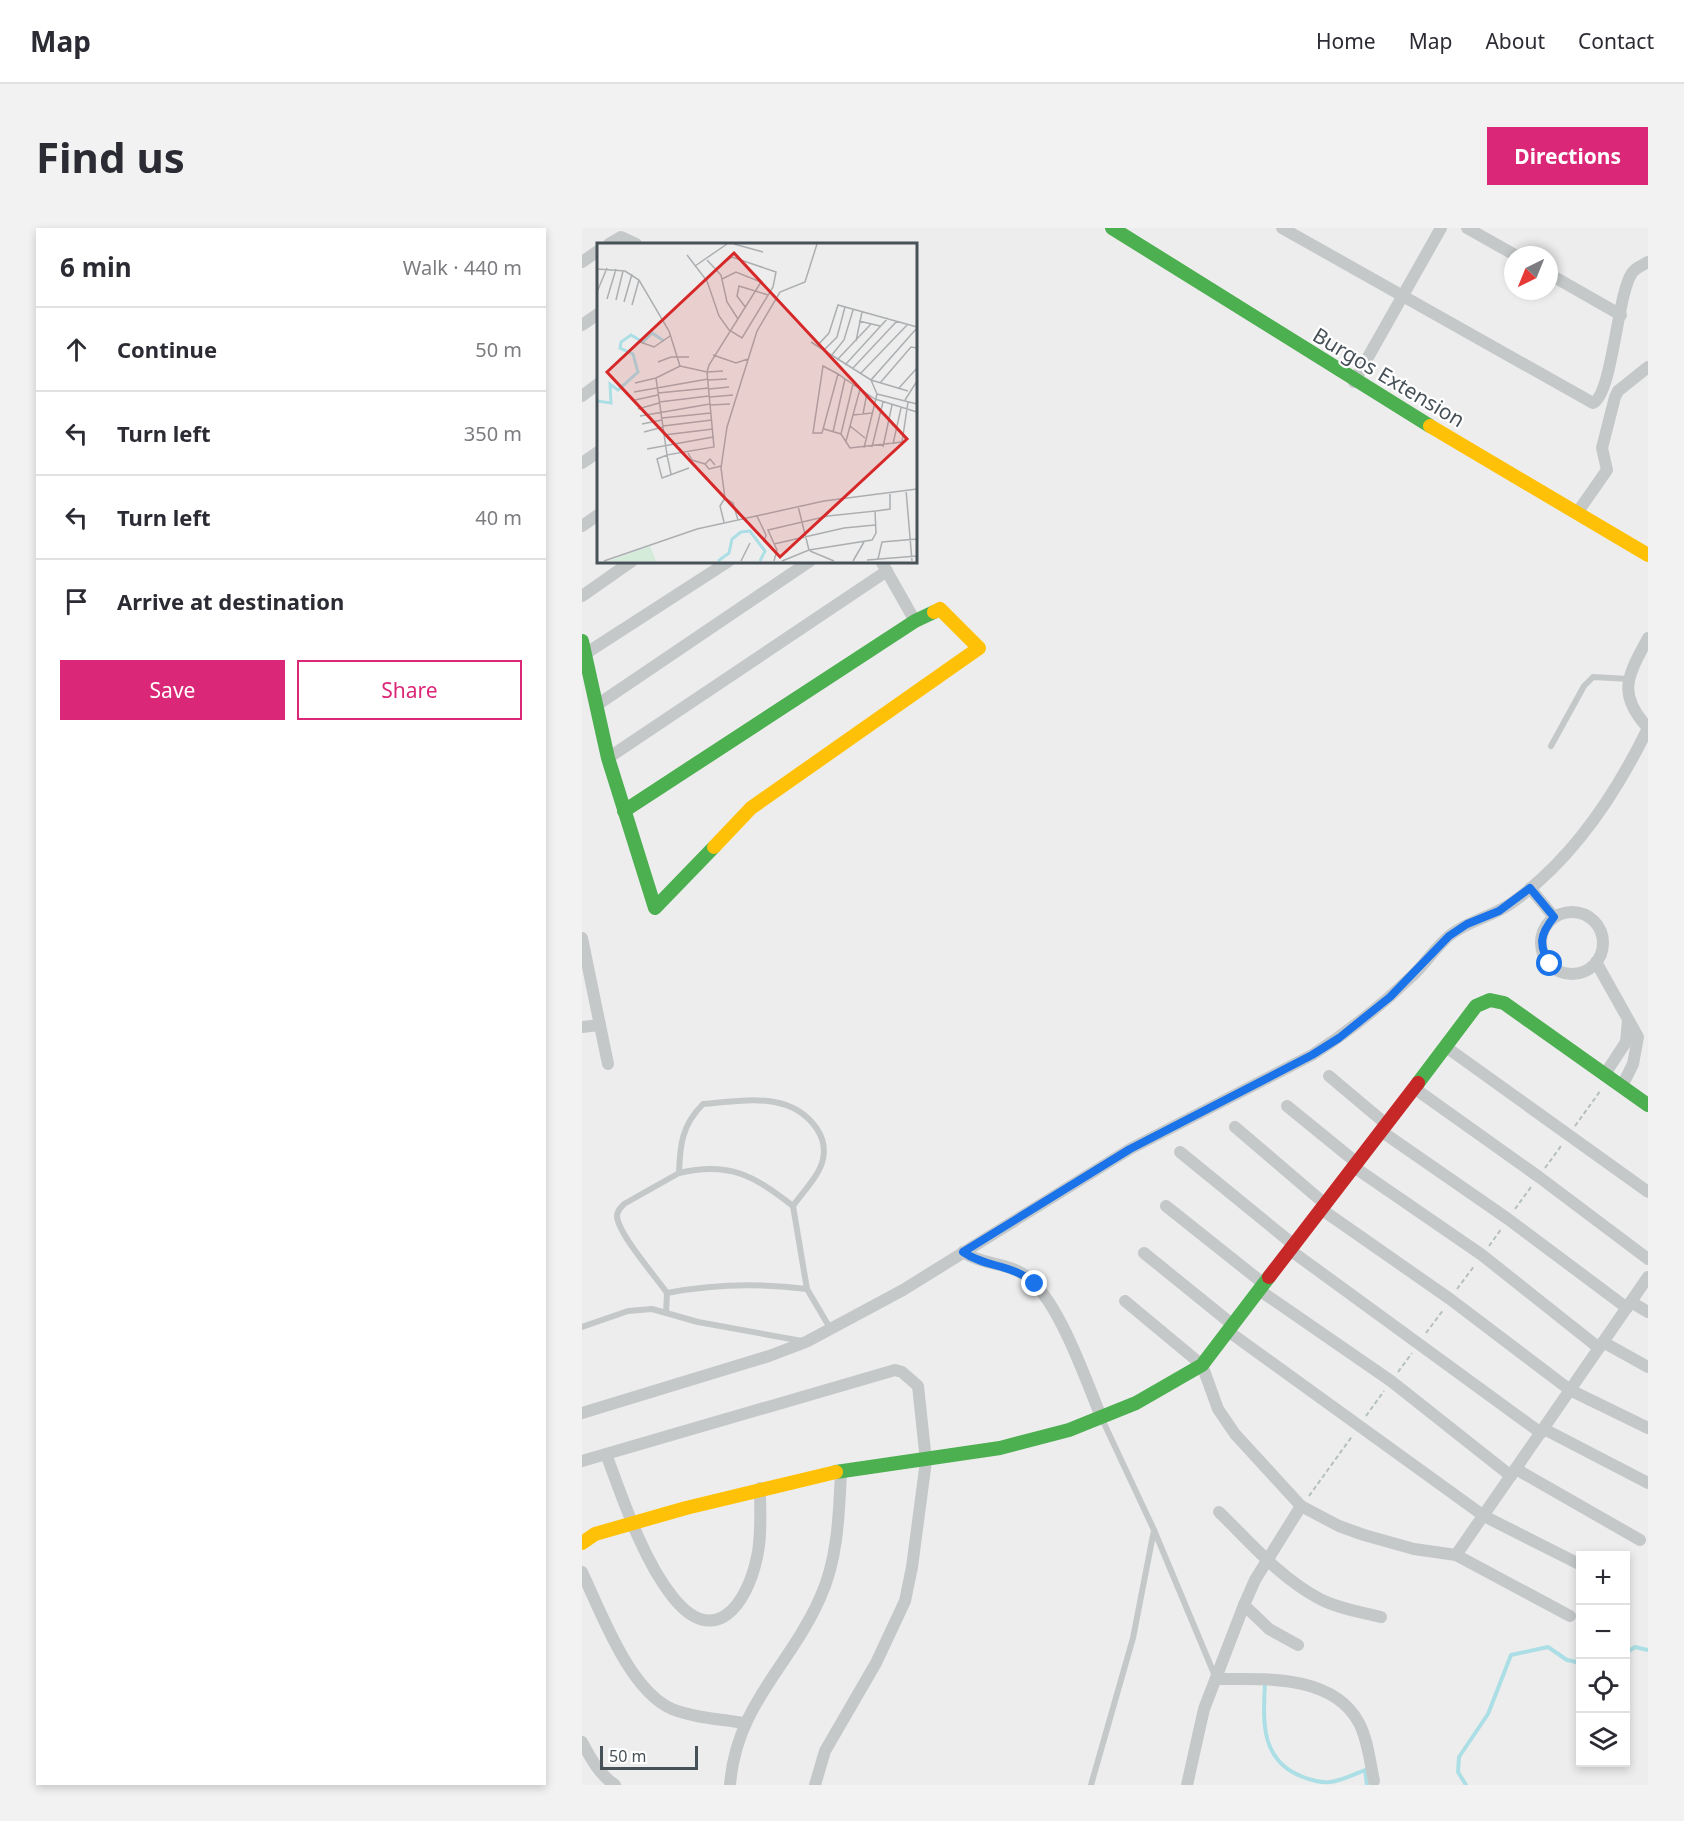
<!DOCTYPE html>
<meta charset="utf-8">
<style>
body{margin:0;font-family:"Noto Sans",sans-serif;background:#f2f2f3;color:#2b2b33}
.controls{position:absolute;right:18px;bottom:18px;display:grid;overflow:hidden;border-radius:0px;box-shadow:0 3px 9px #0003}
.controls button{width:54px;height:54px;display:grid;place-items:center;padding:0;border:0;border-bottom:2px solid #e1e1e2;background:#fff;color:#2b2b33;font:30px sans-serif}
.compass{position:absolute;left:922px;top:18px;width:54px;height:54px;border-radius:50%;background:#fff;box-shadow:0 3px 9px #0003;rotate:223deg}
.scale{position:absolute;left:18px;bottom:15px;width:98px;box-sizing:border-box;padding-left:6px;border:3px solid #475158;border-top:0;font-size:16px;line-height:21px;white-space:nowrap;color:#475158;-webkit-text-stroke:4px #fff;paint-order:stroke}
.stop{position:absolute;width:18px;height:18px;margin:-14px;border:4px solid #1a73e8;border-radius:50%;background:#fff}
.stop.end{background:#1a73e8;border-color:#fff;box-shadow:0 2px 6px #0008}
.list{margin:0;padding:0;list-style:none}
h2{display:flex;justify-content:space-between;align-items:center;height:78px;margin:0;padding:0 24px;font-size:26px}
h2 small{font-size:20px;font-weight:400;color:#7c7c81}
.list li{display:grid;grid-template-columns:39px 1fr auto;gap:18px;align-items:center;box-sizing:border-box;height:84px;padding:0 24px;border-top:2px solid #e1e1e2}
.list b{display:block;font-size:22px;white-space:nowrap}
.list em{font-size:20px;font-style:normal;color:#7c7c81}
.actions{display:flex;gap:12px;padding:18px 24px}
.actions a{flex:1;padding:14px 0;border:2px solid #db2777;border-radius:0px;text-align:center;font-size:21px;color:#db2777}
.actions .main{background:#db2777;color:#fff}
.icon{flex:none;width:33px;height:33px;fill:none;stroke:currentColor;stroke-width:2;stroke-linecap:round;stroke-linejoin:round}
.map{position:relative;flex:none;width:1066px;height:1557px;overflow:hidden;border-radius:0px}
header{display:flex;align-items:center;gap:36px;box-sizing:border-box;height:84px;padding:0 30px;background:#fff;border-bottom:2px solid #e1e1e2}
header strong{font-size:28px}
nav{display:flex;gap:33px;margin-inline-start:auto;font-size:21px}
.intro{display:flex;align-items:center;justify-content:space-between;box-sizing:border-box;height:144px;padding:0 36px}
h1{margin:0;font-size:42px}
.button{padding:15px 27px;border-radius:0px;background:#db2777;color:#fff;font-size:21px;font-weight:700}
main{display:flex;gap:36px;padding:0 36px}
aside{flex:1;background:#fff;border-radius:0px;box-shadow:0 3px 9px #0003}
.map>svg:first-child{display:block}
.lines{fill:none;stroke-linecap:round;stroke-linejoin:round}
.stream{stroke:#acdfe5;stroke-width:4}
.path{stroke:#b5c0bc;stroke-width:2;stroke-dasharray:4.5 3;stroke-linecap:butt}
.lane{stroke:#c5c8c9;stroke-width:6}
.street{stroke:#c5c8c9;stroke-width:12}
.fast{stroke:#4caf50;stroke-width:14}
.slow{stroke:#ffc107;stroke-width:14}
.jam{stroke:#c62828;stroke-width:14}
.route{stroke:#1a73e8;stroke-width:8}
.labels{text-anchor:middle;dominant-baseline:central;stroke-width:4.5;stroke-linejoin:round;paint-order:stroke}
.street-label{font-size:21px;fill:#475158;stroke:#fff}
.inset-river{fill:none;stroke:#acdfe5;stroke-width:3}
.inset-road{fill:none;stroke:#abafb1;stroke-width:1.5}
.view{fill:#d62828;fill-opacity:0.15;stroke:#d62828;stroke-width:3}
.inset-edge{fill:none;stroke:#475158;stroke-width:3}
</style>
<header>
<strong>Map</strong>
<nav><a>Home</a><a>Map</a><a>About</a><a>Contact</a></nav>
</header>
<div class="intro"><h1>Find us</h1><a class="button">Directions</a></div>
<main>
<aside>
<h2>6 min<small>Walk · 440 m</small></h2>
<ul class="list">
<li><svg class="icon" aria-label="ahead" viewBox="0 0 24 24"><path d="M12 20V5M6 11l6-6 6 6"/></svg><div><b>Continue</b></div><em>50 m</em></li>
<li><svg class="icon" aria-label="left" viewBox="0 0 24 24"><path d="M17 20v-9H6M10 6l-5 5 5 5"/></svg><div><b>Turn left</b></div><em>350 m</em></li>
<li><svg class="icon" aria-label="left" viewBox="0 0 24 24"><path d="M17 20v-9H6M10 6l-5 5 5 5"/></svg><div><b>Turn left</b></div><em>40 m</em></li>
<li><svg class="icon" aria-label="arrive" viewBox="0 0 24 24"><path d="M6 21V4h12l-3 4 3 4H6"/></svg><div><b>Arrive at destination</b></div></li>
</ul>
<div class="actions"><a class="main">Save</a><a>Share</a></div>
</aside>
<div class="map">
<svg width="1066" height="1557" viewBox="0 0 1066 1557">
<rect width="100%" height="100%" fill="#eeeded"/>
<g class="lines">
<!-- stream -->
<g class="stream">
<path d="M 1044,1425 L 1053,1419 L 1066,1422"/>
<path d="M 683,1455 C 681,1493 678,1533 721,1549 C 728,1552 740,1555 748,1554 C 759,1553 773,1546 783,1542 L 785,1557"/>
<path d="M 884,1557 L 876,1544 L 877,1529 L 906,1486 L 929,1427 L 966,1419 L 985,1432 L 999,1435"/>
</g>
<!-- path -->
<g class="path">
<path d="M 993,898 L 1019,862"/>
<path d="M 963,940 L 979,918"/>
<path d="M 933,981 L 949,959"/>
<path d="M 907,1018 L 920,1000"/>
<path d="M 875,1061 L 893,1037"/>
<path d="M 844,1105 L 862,1081"/>
<path d="M 816,1144 L 830,1125"/>
<path d="M 784,1188 L 802,1163"/>
<path d="M 727,1268 L 771,1207"/>
</g>
<!-- lane -->
<g class="lane">
<path d="M 969,518 L 1002,458 L 1011,449 L 1047,451"/>
<path d="M 97,945 C 148,933 172,948 211,978"/>
<path d="M 85,1065 C 74,1049 36,1006 35,988 C 35,982 39,980 42,976 L 97,945 C 98,916 100,897 121,876 C 161,873 209,862 235,901 C 241,910 243,921 241,931 C 238,947 220,965 211,978 L 225,1061"/>
<path d="M 84,1085 L 85,1065 C 132,1056 178,1055 225,1061 L 248,1100"/>
<path d="M 0,1099 L 46,1083 L 70,1081 L 116,1094 L 220,1113"/>
<path d="M 520,1191 L 572,1302 L 633,1448"/>
<path d="M 509,1557 L 551,1410 L 572,1302"/>
</g>
<!-- street -->
<g class="street">
<path d="M 700,0 L 1011,175 C 1031,165 1035,66 1050,45 C 1054,39 1061,37 1066,34"/>
<path d="M 885,0 L 933,27"/>
<path d="M 27,16 L 39,9 L 54,16"/>
<path d="M 0,34 L 16,23"/>
<path d="M 967,46 L 1039,87"/>
<path d="M 0,97 L 16,86"/>
<path d="M 772,154 L 859,0"/>
<path d="M 0,168 L 16,156"/>
<path d="M 0,235 L 16,224"/>
<path d="M 995,285 L 1025,242 L 1020,220 L 1033,169 L 1036,163 L 1066,139"/>
<path d="M 0,298 L 16,287"/>
<path d="M 299,333 L 333,393"/>
<path d="M 0,368 L 50,333"/>
<path d="M 1066,410 C 1046,448 1034,465 1066,500"/>
<path d="M 3,426 L 147,333"/>
<path d="M 15,477 L 228,333"/>
<path d="M 26,530 L 305,343"/>
<path d="M 948,660 L 972,689"/>
<circle cx="990" cy="715" r="31"/>
<path d="M 0,710 L 26,836"/>
<path d="M 1014,734 L 1056,809 L 1051,836 L 1040,858"/>
<path d="M 0,799 L 18,797"/>
<path d="M 864,819 L 1066,964"/>
<path d="M 1023,846 L 1044,814 L 1046,792"/>
<path d="M 747,848 L 804,896"/>
<path d="M 832,860 L 957,949 L 1066,1031"/>
<path d="M 705,878 L 775,935"/>
<path d="M 653,899 L 743,976"/>
<path d="M 799,903 L 926,991 L 1045,1080"/>
<path d="M 598,924 L 712,1017"/>
<path d="M 772,939 L 900,1027 L 1017,1120"/>
<path d="M 584,978 L 682,1056"/>
<path d="M 739,981 L 868,1071 L 988,1162 L 1066,1200"/>
<path d="M 708,1022 L 959,1205"/>
<path d="M 381,1024 C 400,1037 423,1034 441,1046 C 476,1068 504,1153 520,1191"/>
<path d="M 562,1025 L 651,1097"/>
<path d="M 677,1062 L 809,1153 L 929,1248"/>
<path d="M 543,1073 L 620,1137 L 636,1181 L 653,1206 L 719,1278 L 757,1298 L 782,1307 L 832,1321 L 874,1327 L 1066,1049"/>
<path d="M 1049,1074 L 1066,1084"/>
<path d="M 646,1103 L 902,1288 L 999,1337"/>
<path d="M 1021,1114 L 1066,1139"/>
<path d="M 0,1185 L 187,1128 L 224,1114 L 321,1062 L 548,921 L 730,827 C 766,804 799,778 830,748 C 843,736 853,720 867,708 C 886,692 911,689 931,674 C 991,631 1034,566 1066,500"/>
<path d="M 962,1201 L 1066,1255"/>
<path d="M 24,1226 C 41,1271 60,1330 90,1368 C 132,1422 165,1377 175,1329 C 180,1307 178,1282 178,1260"/>
<path d="M 0,1233 L 313,1142 L 320,1144 L 336,1158 L 344,1233 L 330,1339 L 323,1373 L 294,1435 L 243,1523 L 233,1557"/>
<path d="M 934,1241 L 1058,1312"/>
<path d="M 637,1284 C 668,1314 698,1350 738,1371 C 757,1381 779,1384 799,1389"/>
<path d="M 874,1327 L 988,1388"/>
<path d="M 0,1344 C 19,1384 47,1462 90,1481 C 112,1490 139,1491 162,1495"/>
<path d="M 662,1377 L 687,1401 L 716,1417"/>
<path d="M 635,1451 C 681,1451 751,1446 777,1495 C 786,1512 788,1535 792,1553"/>
<path d="M 0,1514 C 9,1531 17,1546 33,1557"/>
<path d="M 148,1557 C 154,1477 208,1438 238,1370 C 256,1331 257,1286 259,1244"/>
<path d="M 605,1557 L 622,1481 L 662,1377 L 673,1352 L 719,1278"/>
</g>
<!-- fast -->
<g class="fast">
<path d="M 530,0 L 848,198"/>
<path d="M 0,413 L 26,530 L 73,680 L 132,619"/>
<path d="M 42,583 L 333,393 L 352,384"/>
<path d="M 836,855 L 894,778 L 908,772 L 922,775 L 1066,877"/>
<path d="M 254,1244 L 418,1220 L 487,1202 L 554,1175 L 620,1137 L 687,1049"/>
</g>
<!-- slow -->
<g class="slow">
<path d="M 848,198 L 1066,327"/>
<path d="M 132,619 L 169,580 L 397,420 L 358,381 L 352,384"/>
<path d="M 0,1315 L 13,1306 L 104,1280 L 254,1244"/>
</g>
<!-- jam -->
<path class="jam" d="M 687,1049 L 836,855"/>
</g>
<g class="lines">
<!-- route -->
<path class="route" d="M 453,1056 C 432,1036 404,1040 381,1024 L 548,921 L 730,827 L 757,810 L 808,769 L 867,708 L 885,696 L 917,683 L 948,660 L 972,689 C 958,706 956,717 968,736"/>
</g>
<g class="labels">
<!-- street labels -->
<g class="street-label">
<text transform="translate(807 149) rotate(31)">Burgos Extension</text>
</g>
</g>
<!-- overview -->
<g transform="translate(15 15)">
<rect width="320" height="320" fill="#eeeded"/>
<path d="M 53,303 L 59,318 L 12,318 Z" fill="#d4ebda"/>
<path class="inset-river" d="M 0,158 L 14,160 L 13,141 L 21,147 L 41,129 L 36,111 L 23,105 L 24,99 L 34,92 L 46,99 L 55,90 L 67,98M 121,318 L 132,310 L 135,296 L 144,289 L 153,288 L 168,308 L 163,318"/>
<path class="inset-road" d="M 137,1 L 166,9M 90,12 L 110,38 L 122,73 L 132,87 L 145,95 L 176,44 L 179,29 L 135,14 L 119,26M 110,17 L 124,32 L 130,59 L 141,76M 98,23 L 130,1M 0,26 L 28,28 L 42,37 L 72,88 L 83,123M 125,36 L 139,29 L 164,39 L 112,122 L 110,129 L 117,204 L 70,212 L 59,135 L 83,123 L 110,129 L 126,128M 0,49 L 10,25M 10,56 L 19,26M 19,57 L 26,28M 27,59 L 35,31M 35,62 L 42,37M 149,65 L 140,53 L 142,43 L 171,52M 262,78 L 283,83M 259,98 L 265,69M 43,99 L 57,104 L 73,93M 214,99 L 274,137 L 311,148M 220,103 L 232,90 L 241,62 L 320,84M 226,108 L 240,94 L 248,64M 116,112 L 139,120 L 151,116M 234,113 L 247,97 L 256,67M 240,117 L 274,81M 61,119 L 74,114 L 92,114M 248,122 L 291,75M 255,126 L 300,78M 241,131 L 225,190 L 216,190 L 226,123 L 241,131 L 248,136 L 278,156 L 320,169M 263,131 L 311,81M 111,137 L 130,136M 38,140 L 59,135M 283,140 L 314,104 L 320,105M 302,145 L 320,125M 112,146 L 132,144M 37,149 L 111,136M 61,150 L 112,145M 280,151 L 320,161M 113,154 L 136,152M 38,157 L 61,152M 308,157 L 320,138M 62,159 L 112,153M 113,162 L 133,161M 41,166 L 62,160M 266,171 L 270,150M 256,172 L 275,170M 43,173 L 113,161M 65,175 L 114,170M 45,181 L 65,177M 66,183 L 115,177M 253,183 L 268,195M 227,186 L 244,191 L 253,205 L 305,199 L 311,159M 47,189 L 66,184M 236,189 L 248,136M 244,191 L 256,141M 67,192 L 116,186M 249,198 L 263,146M 296,201 L 304,165M 275,204 L 286,159M 286,204 L 295,162M 267,205 L 280,151 L 274,137 L 320,85M 50,206 L 116,194M 91,210 L 95,217 L 108,221M 118,222 L 113,216 L 108,221 L 112,226 L 124,223M 74,231 L 70,212 L 60,216 L 65,235 L 92,225M 309,247 L 315,318M 128,255 L 124,225 L 130,184 L 160,88 L 183,49 L 208,39 L 220,1M 201,263 L 212,307M 279,268 L 293,266 L 293,249M 160,273 L 169,292 L 167,299M 127,279 L 123,263 L 128,255 L 136,260 L 141,277M 177,301 L 247,285 L 278,282M 213,308 L 237,318M 281,316 L 285,299 L 320,296M 270,317 L 320,313M 7,318 L 100,286 L 227,258 L 320,246M 144,318 L 153,300M 177,318 L 180,307 L 171,287 L 231,273 L 278,268 L 279,290 L 275,297 L 212,307 L 185,318M 256,318 L 267,299"/>
<path class="view" d="M 137,10 L 310,196 L 183,314 L 10,129 Z"/>
<rect width="320" height="320" class="inset-edge"/>
</g>
</svg>
<div class="controls">
<button>+</button>
<button>−</button>
<button><svg class="icon" aria-label="locate" viewBox="0 0 24 24"><circle cx="12" cy="12" r="6"/><path d="M12 2v4M12 18v4M2 12h4M18 12h4"/></svg></button>
<button><svg class="icon" aria-label="layers" viewBox="0 0 24 24"><path d="M12 4l9 5-9 5-9-5zM3 14l9 5 9-5"/></svg></button>
</div>
<svg class="compass" viewBox="-18 -18 36 36"><path d="M0-13l5 13h-10z" fill="#e53935"/><path d="M0 13l5-13h-10z" fill="#7c7c81"/></svg>
<div class="scale">50 m</div>
<div class="stop" style="left:968px;top:736px"></div>
<div class="stop end" style="left:453px;top:1056px"></div>
</div>
</main>
